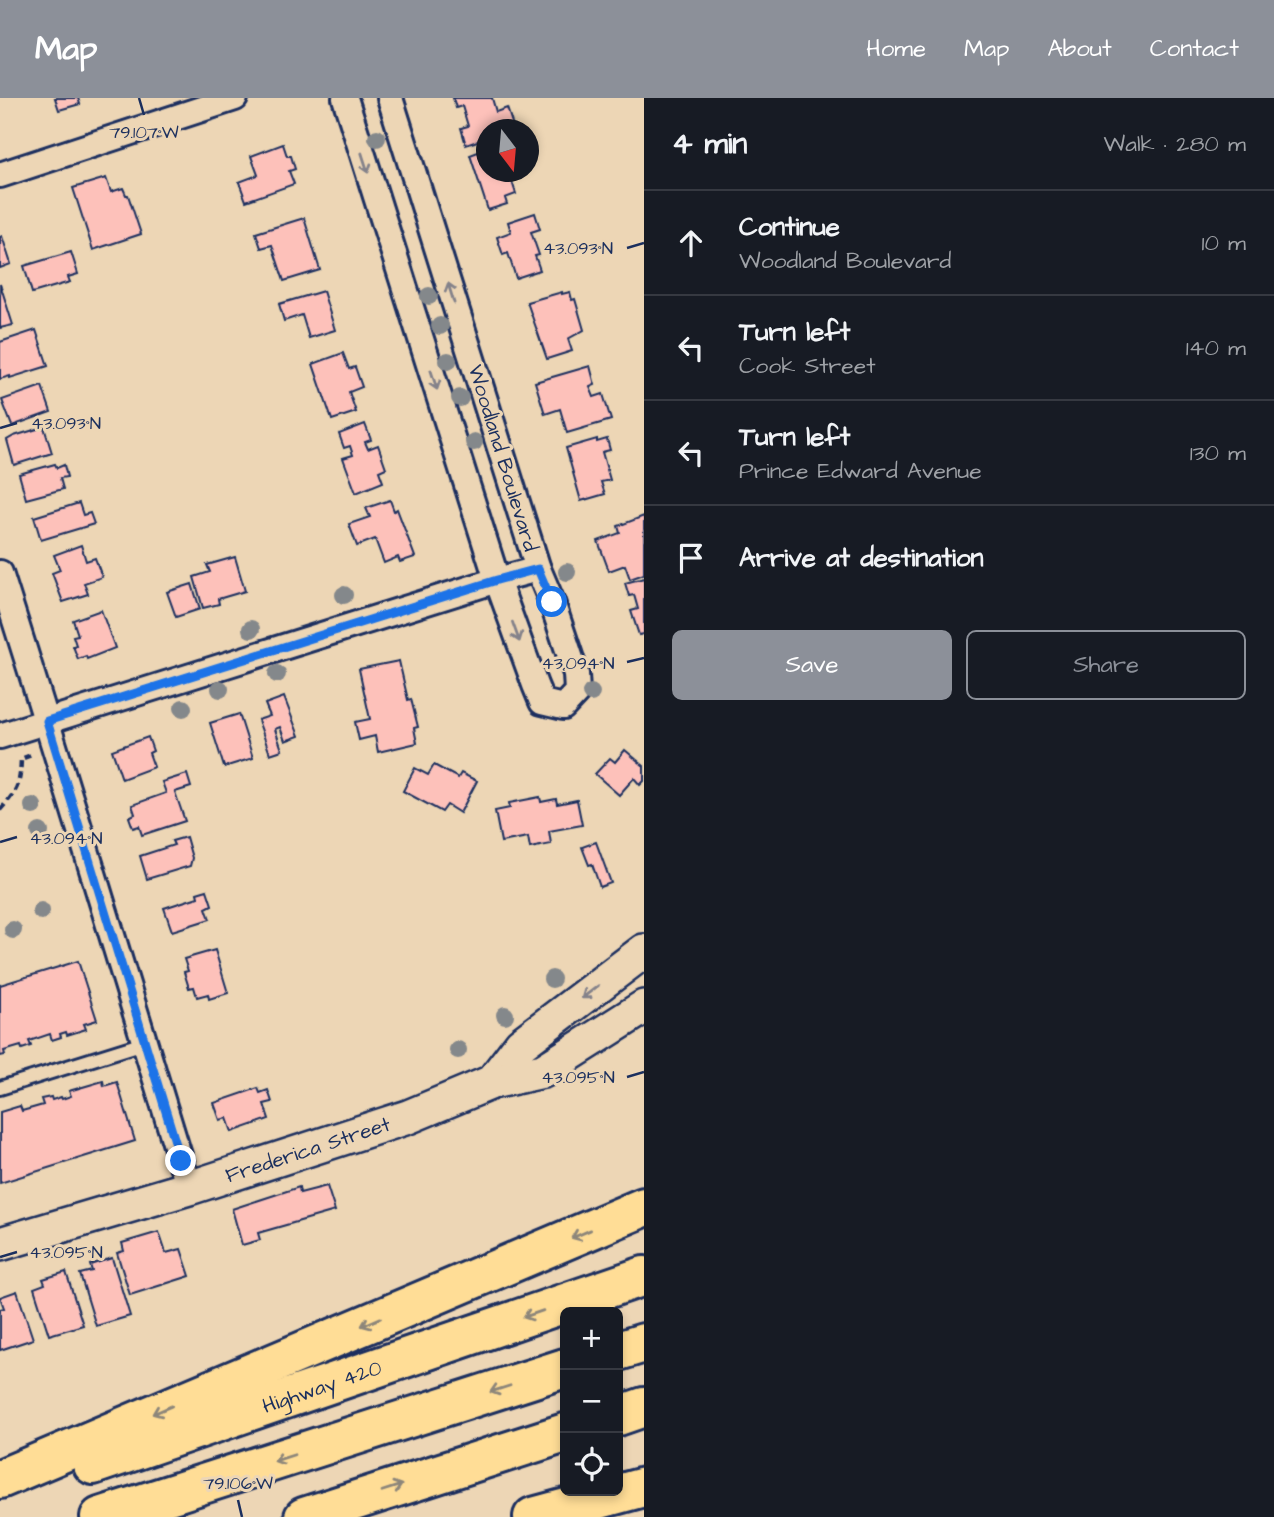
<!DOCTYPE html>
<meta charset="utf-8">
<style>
body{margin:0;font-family:"Architects Daughter",sans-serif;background:#20242c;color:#f1f3f6}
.controls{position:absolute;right:21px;bottom:21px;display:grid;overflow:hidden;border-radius:10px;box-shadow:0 4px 10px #0003}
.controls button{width:63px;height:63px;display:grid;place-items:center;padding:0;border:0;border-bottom:2px solid #363941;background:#171b24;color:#f1f3f6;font:35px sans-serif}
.compass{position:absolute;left:476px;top:21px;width:63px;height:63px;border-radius:50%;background:#171b24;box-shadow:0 4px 10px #0003;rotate:164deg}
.stop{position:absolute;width:21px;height:21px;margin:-16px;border:5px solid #1a73e8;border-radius:50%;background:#fff}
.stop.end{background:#1a73e8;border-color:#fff;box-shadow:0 2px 7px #0008}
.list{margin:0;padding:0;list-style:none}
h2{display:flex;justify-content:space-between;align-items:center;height:91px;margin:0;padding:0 28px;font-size:30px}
h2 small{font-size:23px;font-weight:400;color:#9ea1a6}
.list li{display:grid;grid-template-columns:46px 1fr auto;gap:21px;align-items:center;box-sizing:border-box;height:105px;padding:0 28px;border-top:2px solid #363941}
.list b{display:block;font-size:26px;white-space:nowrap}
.list p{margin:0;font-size:23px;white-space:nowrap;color:#9ea1a6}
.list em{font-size:23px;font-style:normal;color:#9ea1a6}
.actions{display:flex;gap:14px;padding:21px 28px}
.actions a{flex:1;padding:16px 0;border:2px solid #8c9099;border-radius:10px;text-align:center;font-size:24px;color:#8c9099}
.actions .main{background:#8c9099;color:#fff}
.icon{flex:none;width:38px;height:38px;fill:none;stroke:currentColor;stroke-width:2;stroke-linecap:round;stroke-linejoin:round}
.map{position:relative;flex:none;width:644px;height:1419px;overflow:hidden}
header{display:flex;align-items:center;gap:42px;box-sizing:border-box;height:98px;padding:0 35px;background:#8c9099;color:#fff}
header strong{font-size:33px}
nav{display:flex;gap:38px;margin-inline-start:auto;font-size:24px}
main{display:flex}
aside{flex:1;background:#171b24}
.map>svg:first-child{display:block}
.building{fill:#fdc1ba;stroke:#1b2f5e;stroke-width:2}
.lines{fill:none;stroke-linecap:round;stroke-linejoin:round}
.lane-casing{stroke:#1b2f5e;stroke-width:18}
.street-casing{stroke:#1b2f5e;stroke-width:30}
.secondary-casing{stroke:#1b2f5e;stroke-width:38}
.highway-casing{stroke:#1b2f5e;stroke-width:44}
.path{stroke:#1b2f5e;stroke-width:4.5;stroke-dasharray:7 5;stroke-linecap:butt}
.lane{stroke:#edd6b5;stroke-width:12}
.street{stroke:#edd6b5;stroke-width:24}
.secondary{stroke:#edd6b5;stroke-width:33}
.highway{stroke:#ffdd96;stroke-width:38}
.tree{fill:#84888b}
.oneway{stroke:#84828a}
.oneway2{stroke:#8d867a}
.route{stroke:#1a73e8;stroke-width:9}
.ticks{fill:none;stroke:#1b2f5e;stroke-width:2.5}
.labels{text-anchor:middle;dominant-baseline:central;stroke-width:6;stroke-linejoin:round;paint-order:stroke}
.street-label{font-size:21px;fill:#1b2f5e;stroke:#edd6b5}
.ticks-label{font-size:18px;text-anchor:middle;fill:#1b2f5e;stroke:#edd6b5;stroke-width:6;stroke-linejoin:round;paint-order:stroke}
</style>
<header>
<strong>Map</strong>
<nav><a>Home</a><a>Map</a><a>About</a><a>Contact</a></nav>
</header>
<main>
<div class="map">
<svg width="644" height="1419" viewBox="0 0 644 1419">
<rect width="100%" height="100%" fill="#edd6b5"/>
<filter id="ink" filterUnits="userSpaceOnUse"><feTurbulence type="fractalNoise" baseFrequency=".0143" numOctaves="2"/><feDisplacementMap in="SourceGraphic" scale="14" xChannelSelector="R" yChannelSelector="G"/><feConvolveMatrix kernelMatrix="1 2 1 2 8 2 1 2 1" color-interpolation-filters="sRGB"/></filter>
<g filter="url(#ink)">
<!-- building -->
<g class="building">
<path d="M 55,0 L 78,0 L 80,6 L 59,12 Z"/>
<path d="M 453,0 L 492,0 L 496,14 L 507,10 L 514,31 L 486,32 L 486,40 L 466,47 L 461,30 L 468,28 L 462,8 L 456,10 Z"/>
<path d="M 283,46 L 287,58 L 291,58 L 295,71 L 289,73 L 294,86 L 246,103 L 239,84 L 258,77 L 251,58 Z"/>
<path d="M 486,51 L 486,74 L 509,74 L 516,96 L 505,100 L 507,106 L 488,112 L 470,57 Z"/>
<path d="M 106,80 L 111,94 L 123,90 L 126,97 L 128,97 L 141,136 L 93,152 L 73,90 Z"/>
<path d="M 535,115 L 540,131 L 531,134 L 539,157 L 535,158 L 540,172 L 516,180 L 508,155 L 503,157 L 497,139 L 511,134 L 508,124 Z"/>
<path d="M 304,120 L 320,172 L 284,183 L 272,147 L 261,150 L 256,135 Z"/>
<path d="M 2,138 L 11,166 L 0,170 L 0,139 Z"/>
<path d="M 71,154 L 78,176 L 68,179 L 70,184 L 32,195 L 24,168 Z"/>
<path d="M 0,186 L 13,227 L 0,230 Z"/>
<path d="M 323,193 L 335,232 L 309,240 L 302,217 L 284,223 L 279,206 Z"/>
<path d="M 562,194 L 562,196 L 570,194 L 572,202 L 575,201 L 584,232 L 568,241 L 572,253 L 547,261 L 527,204 Z"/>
<path d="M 36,232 L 48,268 L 10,280 L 10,278 L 0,281 L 0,244 Z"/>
<path d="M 343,255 L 349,271 L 355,269 L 362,289 L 349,294 L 356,314 L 332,322 L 313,266 Z"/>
<path d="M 590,268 L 595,287 L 590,289 L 594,299 L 603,296 L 611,322 L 567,335 L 560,311 L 545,316 L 535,284 Z"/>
<path d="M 42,288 L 51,314 L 12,328 L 2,302 Z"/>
<path d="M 365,326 L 371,342 L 365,344 L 368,351 L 378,347 L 386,370 L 379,373 L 383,384 L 356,395 L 343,360 L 353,357 L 350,348 L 344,350 L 339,336 Z"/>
<path d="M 44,329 L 52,355 L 14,367 L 7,342 L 14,338 Z"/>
<path d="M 597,341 L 597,344 L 607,341 L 610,352 L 602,354 L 610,382 L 601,384 L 605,396 L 581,403 L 566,350 Z"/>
<path d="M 55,366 L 57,370 L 64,367 L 67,379 L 60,380 L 63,391 L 26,401 L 19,376 Z"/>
<path d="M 390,402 L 394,413 L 397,411 L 415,459 L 400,464 L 398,459 L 384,465 L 375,441 L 357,448 L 349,426 L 370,419 L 366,410 Z"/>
<path d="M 79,405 L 83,417 L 90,415 L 94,426 L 41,442 L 34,419 Z"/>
<path d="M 644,418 L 644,476 L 630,481 L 625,467 L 609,473 L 598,443 L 620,435 L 618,428 Z"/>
<path d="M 81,447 L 86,463 L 95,460 L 102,479 L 84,485 L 88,496 L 63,504 L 52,475 L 60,472 L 54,457 Z"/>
<path d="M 235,459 L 245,493 L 218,501 L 219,506 L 203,510 L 194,479 L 210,474 L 207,467 Z"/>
<path d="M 644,480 L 644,536 L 639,537 L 631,513 L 638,511 L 634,497 L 629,498 L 625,485 Z"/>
<path d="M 192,486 L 200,511 L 176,519 L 167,494 Z"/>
<path d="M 101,512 L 115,550 L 87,561 L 86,558 L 78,561 L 73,548 L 76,547 L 73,538 L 78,537 L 73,522 Z"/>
<path d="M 399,563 L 408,602 L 411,601 L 418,629 L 414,630 L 417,645 L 378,654 L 375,638 L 359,642 L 355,624 L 370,621 L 359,571 Z"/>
<path d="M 284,599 L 299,638 L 285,643 L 280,629 L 275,631 L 282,652 L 270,656 L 258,622 L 270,618 L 265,606 Z"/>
<path d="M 239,616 L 253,660 L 224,669 L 210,625 Z"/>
<path d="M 148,639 L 153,653 L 149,655 L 154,669 L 122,681 L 112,652 Z"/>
<path d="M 625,652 L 644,668 L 644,683 L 640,687 L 634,680 L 619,697 L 595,676 L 610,660 L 615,664 Z"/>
<path d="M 434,667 L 458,680 L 461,675 L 477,683 L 460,715 L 447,707 L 442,714 L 403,693 L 415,670 L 428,677 Z"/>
<path d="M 187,676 L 191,689 L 175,694 L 185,723 L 142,737 L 139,728 L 133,730 L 129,719 L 135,716 L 132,707 L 166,695 L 162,684 Z"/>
<path d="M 540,699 L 541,704 L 556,701 L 557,706 L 577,702 L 582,727 L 549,733 L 551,746 L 530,750 L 528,739 L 501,744 L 495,713 L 510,710 L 509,705 Z"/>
<path d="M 186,739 L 192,760 L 190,768 L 147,781 L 140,758 L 174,747 L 172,743 Z"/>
<path d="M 596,744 L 611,785 L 600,789 L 592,766 L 589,767 L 582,749 Z"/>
<path d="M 207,792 L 212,807 L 206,810 L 210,821 L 172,833 L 164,810 L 198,799 L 197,795 Z"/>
<path d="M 215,852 L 228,895 L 209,901 L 208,896 L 197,899 L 194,889 L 189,890 L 184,874 L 188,873 L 184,861 Z"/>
<path d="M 78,863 L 97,922 L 84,926 L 86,931 L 67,937 L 66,934 L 60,936 L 61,939 L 52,942 L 50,936 L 29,943 L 31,948 L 22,951 L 21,948 L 4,953 L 5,957 L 0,958 L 0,887 Z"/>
<path d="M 103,983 L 104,988 L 117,984 L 135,1043 L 0,1085 L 0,1014 L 20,1008 L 22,1013 L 43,1007 L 41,1001 L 51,999 L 52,1002 L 61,999 L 62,1001 L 71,998 L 69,993 Z"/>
<path d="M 258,990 L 260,995 L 268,992 L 272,1004 L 264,1006 L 269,1021 L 232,1034 L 227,1020 L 220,1022 L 214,1005 Z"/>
<path d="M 327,1088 L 335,1113 L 258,1135 L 260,1142 L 242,1147 L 232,1111 L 299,1089 L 300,1095 Z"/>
<path d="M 159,1134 L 166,1155 L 181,1151 L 190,1178 L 130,1197 L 117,1155 L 124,1153 L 122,1145 Z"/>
<path d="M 112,1160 L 130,1218 L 96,1228 L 80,1176 L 92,1173 L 90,1167 Z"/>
<path d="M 66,1174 L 83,1227 L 49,1237 L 34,1190 L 45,1186 L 43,1181 Z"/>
<path d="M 17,1193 L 33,1241 L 0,1252 L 0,1211 L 4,1210 L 0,1199 Z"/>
</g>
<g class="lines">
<defs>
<path id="lane" d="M 0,990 L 144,945"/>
<g id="street">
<path d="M 345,0 L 497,482 L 535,587 L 542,604 L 563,609 L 577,594 L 576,576 L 552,504 L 538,471 L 390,0"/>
<path d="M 0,77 L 235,0"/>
<path d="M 0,475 C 65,679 126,885 189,1090"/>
<path d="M 0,638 L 497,482 L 538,471"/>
</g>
<g id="secondary">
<path d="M 492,984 L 521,946 L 644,853"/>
<path id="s1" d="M 0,1146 L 189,1090 L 408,1019 L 492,984 L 543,973 L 644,909"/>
</g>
<g id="highway">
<path d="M 618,1253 L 644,1245"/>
<path d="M 618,1318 L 644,1309"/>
<path id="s2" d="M 93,1367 L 644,1178"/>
<path d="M 0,1381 L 644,1109"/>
<path d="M 100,1419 L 565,1270"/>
<path d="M 304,1419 L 565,1335"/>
<path d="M 533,1419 L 644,1389"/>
</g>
</defs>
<!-- lane casing -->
<use href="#lane" class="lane-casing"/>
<!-- street casing -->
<use href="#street" class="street-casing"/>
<!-- secondary casing -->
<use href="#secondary" class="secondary-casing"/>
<!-- highway casing -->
<use href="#highway" class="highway-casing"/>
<!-- path -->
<path class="path" d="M 0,712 C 18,692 20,687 21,661 L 34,656"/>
<!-- lane -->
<use href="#lane" class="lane"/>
<!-- street -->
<use href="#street" class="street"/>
<!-- secondary -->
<use href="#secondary" class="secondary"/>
<!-- highway -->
<use href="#highway" class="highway"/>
</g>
<!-- trees -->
<g class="tree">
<circle cx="377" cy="40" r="9"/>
<circle cx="429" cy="198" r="9"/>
<circle cx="440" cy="228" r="9"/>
<circle cx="448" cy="263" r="9"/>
<circle cx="460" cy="300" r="9"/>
<circle cx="474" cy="344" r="9"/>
<circle cx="567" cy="474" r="9"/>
<circle cx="344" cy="497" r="9"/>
<circle cx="251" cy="531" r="9"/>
<circle cx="277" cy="576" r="9"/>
<circle cx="220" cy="591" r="9"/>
<circle cx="591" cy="595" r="9"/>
<circle cx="183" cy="610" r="9"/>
<circle cx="33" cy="708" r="9"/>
<circle cx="40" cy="734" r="9"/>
<circle cx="41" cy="813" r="9"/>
<circle cx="13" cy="832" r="9"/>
<circle cx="552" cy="881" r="9"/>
<circle cx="505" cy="917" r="9"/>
<circle cx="458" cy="952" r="9"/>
</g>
<!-- one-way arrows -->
<defs><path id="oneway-shaft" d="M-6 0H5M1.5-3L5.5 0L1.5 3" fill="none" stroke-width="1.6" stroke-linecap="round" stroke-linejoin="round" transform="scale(1.75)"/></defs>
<g class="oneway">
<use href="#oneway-shaft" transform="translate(365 65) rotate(72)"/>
<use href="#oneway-shaft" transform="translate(451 195) rotate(-107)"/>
<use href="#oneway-shaft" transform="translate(434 282) rotate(72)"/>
<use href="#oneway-shaft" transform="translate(516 534) rotate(70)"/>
<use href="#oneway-shaft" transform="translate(590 894) rotate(143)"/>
</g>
<g class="oneway2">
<use href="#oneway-shaft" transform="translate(581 1136) rotate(157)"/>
<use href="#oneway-shaft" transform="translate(533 1216) rotate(161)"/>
<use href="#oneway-shaft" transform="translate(371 1224) rotate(157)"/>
<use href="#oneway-shaft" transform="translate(500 1291) rotate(162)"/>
<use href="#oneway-shaft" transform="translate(162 1312) rotate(157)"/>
<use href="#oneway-shaft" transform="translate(284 1360) rotate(162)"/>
<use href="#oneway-shaft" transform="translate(392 1390) rotate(-18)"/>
</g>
</g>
<g class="lines" filter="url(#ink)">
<!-- route -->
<path class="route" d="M 181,1063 L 47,623 L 497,482 L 538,471 L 552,504"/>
</g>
<!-- ticks -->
<path class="ticks" d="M 139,0 L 144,17M 627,150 L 644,145M 0,330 L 17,325M 627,564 L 644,560M 0,744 L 17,739M 627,979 L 644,974M 0,1159 L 17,1154M 238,1402 L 242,1419"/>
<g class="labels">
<!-- street labels -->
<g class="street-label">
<text transform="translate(503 360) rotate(73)">Woodland Boulevard</text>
<text stroke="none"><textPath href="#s1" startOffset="322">Frederica Street</textPath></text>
<text stroke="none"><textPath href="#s2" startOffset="242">Highway 420</textPath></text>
</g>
</g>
<g class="ticks-label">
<text x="144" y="40">79.107°W</text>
<text x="578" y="156">43.093°N</text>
<text x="66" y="331">43.093°N</text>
<text x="578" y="571">43.094°N</text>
<text x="66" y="746">43.094°N</text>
<text x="578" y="985">43.095°N</text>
<text x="66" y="1160">43.095°N</text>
<text x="238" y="1391">79.106°W</text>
</g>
</svg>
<div class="controls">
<button>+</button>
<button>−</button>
<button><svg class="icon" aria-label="locate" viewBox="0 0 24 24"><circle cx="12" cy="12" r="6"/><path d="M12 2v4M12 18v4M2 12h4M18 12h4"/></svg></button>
</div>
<svg class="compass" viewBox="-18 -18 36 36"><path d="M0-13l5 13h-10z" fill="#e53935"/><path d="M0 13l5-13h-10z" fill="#9ea1a6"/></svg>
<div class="stop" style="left:552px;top:504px"></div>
<div class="stop end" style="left:181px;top:1063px"></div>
</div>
<aside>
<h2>4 min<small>Walk · 280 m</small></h2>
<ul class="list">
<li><svg class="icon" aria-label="ahead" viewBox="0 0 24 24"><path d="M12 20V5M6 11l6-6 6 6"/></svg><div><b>Continue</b><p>Woodland Boulevard</p></div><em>10 m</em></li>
<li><svg class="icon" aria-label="left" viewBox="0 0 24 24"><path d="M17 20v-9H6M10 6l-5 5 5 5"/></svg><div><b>Turn left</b><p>Cook Street</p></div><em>140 m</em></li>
<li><svg class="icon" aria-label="left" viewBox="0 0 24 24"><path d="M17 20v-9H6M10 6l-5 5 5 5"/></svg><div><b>Turn left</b><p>Prince Edward Avenue</p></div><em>130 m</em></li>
<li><svg class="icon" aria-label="arrive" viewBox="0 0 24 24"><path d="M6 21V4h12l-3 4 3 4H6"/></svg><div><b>Arrive at destination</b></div></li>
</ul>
<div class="actions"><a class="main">Save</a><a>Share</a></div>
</aside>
</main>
